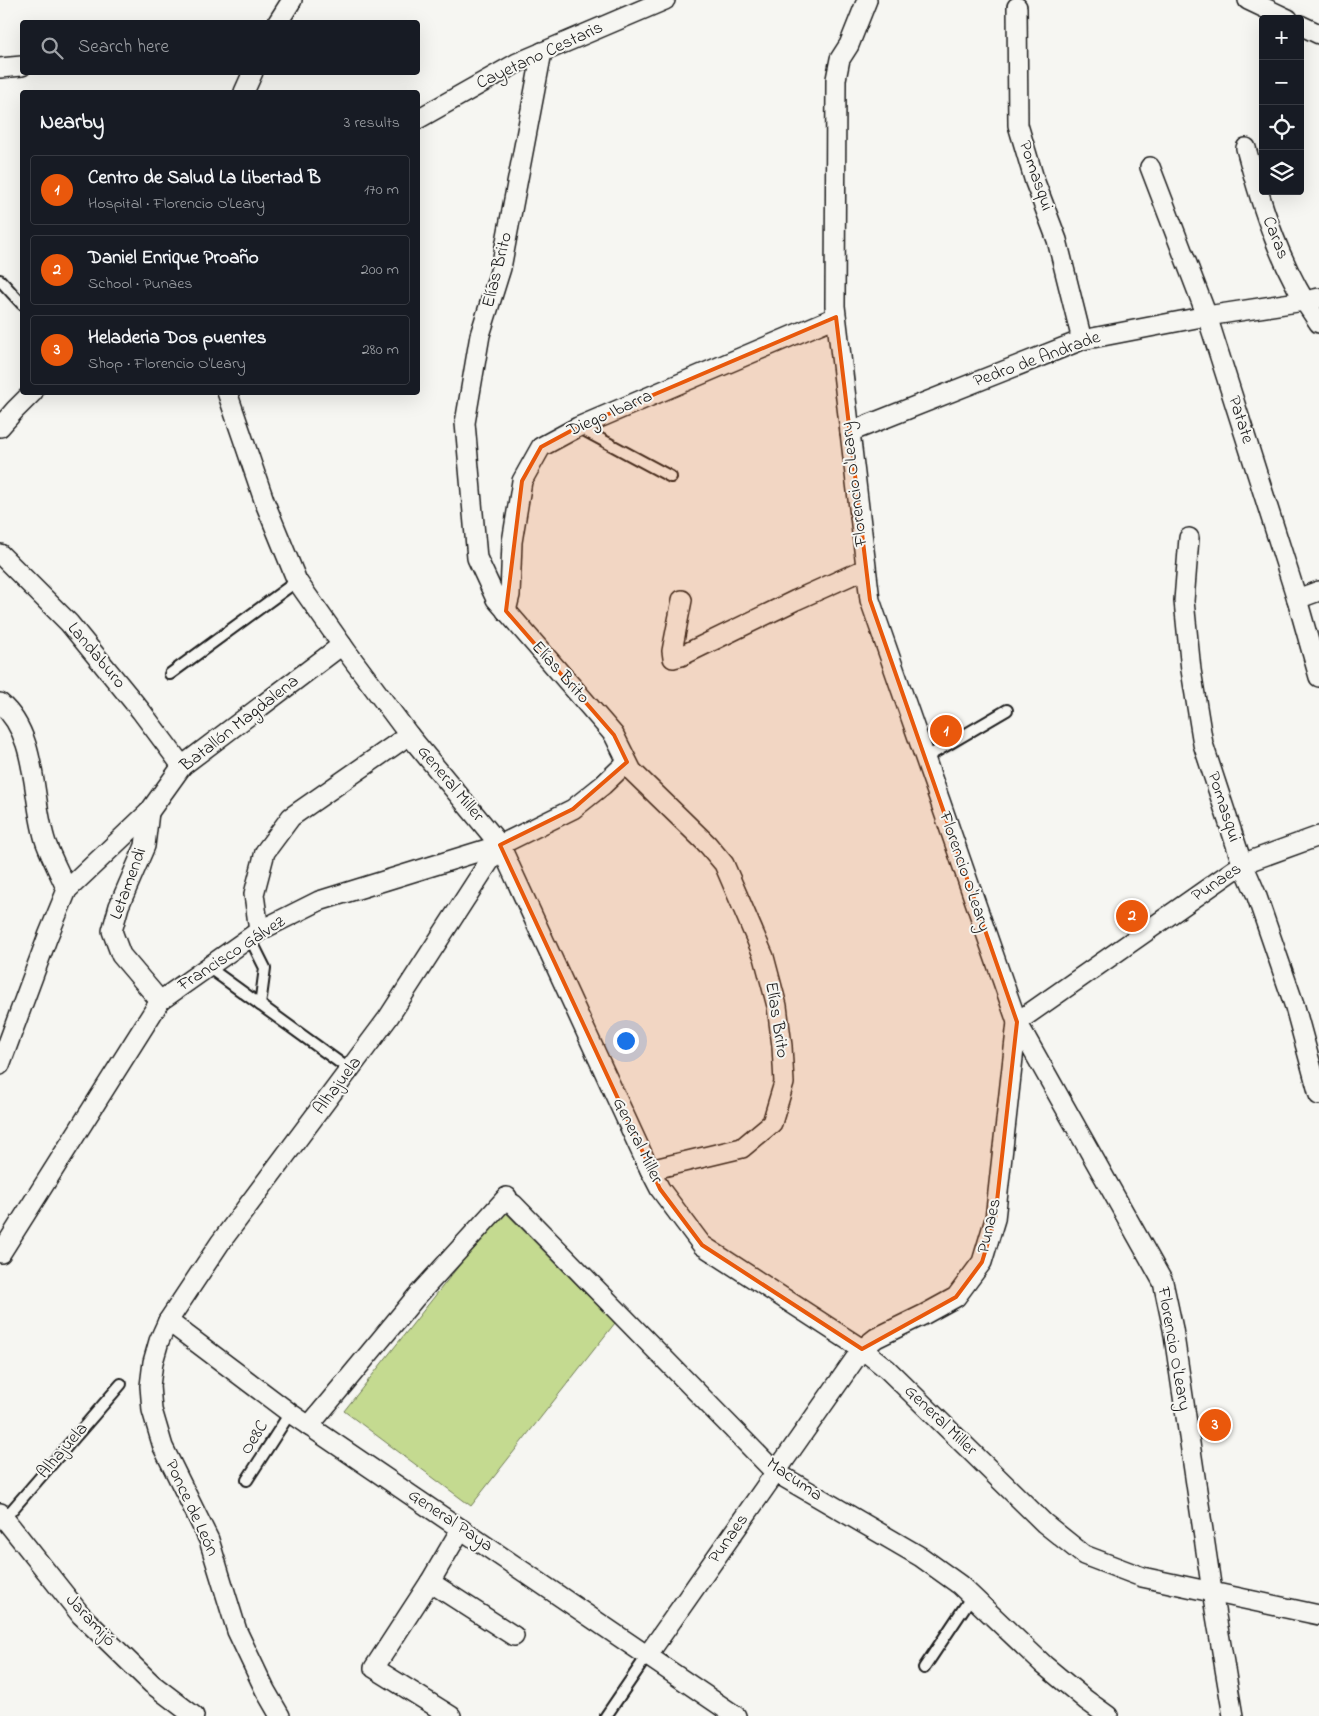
<!DOCTYPE html>
<meta charset="utf-8">
<style>
body{margin:0;font-family:"Indie Flower",sans-serif;background:#20242c;color:#f1f3f6}
.controls{position:absolute;right:15px;top:15px;display:grid;overflow:hidden;border-radius:5px;box-shadow:0 5px 20px #0002}
.controls button{width:45px;height:45px;display:grid;place-items:center;padding:0;border:0;border-bottom:1px solid #363941;background:#171b24;color:#f1f3f6;font:25px sans-serif}
.you{position:absolute;left:625px;top:1040px;width:18px;height:18px;margin:-12px;border:4px solid #fff;border-radius:50%;background:#1a73e8;box-shadow:0 0 0 8px #1a73e833}
.badge{display:grid;place-items:center;width:32px;height:32px;border-radius:50%;background:#ea580c;color:#fff;font-size:16px;font-weight:700}
.pin{position:absolute;translate:-50% -50%;border:2px solid #fff;box-shadow:0 1px 5px #0006}
.list{margin:0;padding:0;list-style:none}
h2{display:flex;justify-content:space-between;align-items:center;height:65px;margin:0;padding:0 20px;font-size:21px}
h2 small{font-size:16px;font-weight:400;color:#9ea1a6}
.list li{display:grid;grid-template-columns:32px 1fr auto;gap:15px;align-items:center;box-sizing:border-box;height:70px;margin:0 10px 10px;padding:0 10px;border:1px solid #363941;border-radius:5px}
.list b{display:block;font-size:19px;white-space:nowrap}
.list p{margin:0;font-size:16px;white-space:nowrap;color:#9ea1a6}
.list em{font-size:16px;font-style:normal;color:#9ea1a6}
.icon{flex:none;width:28px;height:28px;fill:none;stroke:currentColor;stroke-width:2;stroke-linecap:round;stroke-linejoin:round}
.map{position:relative;flex:none;width:1319px;height:1716px;overflow:hidden}
.search{position:absolute;background:#171b24;box-shadow:0 5px 20px #0002;left:20px;top:20px;width:400px;height:55px;display:flex;align-items:center;gap:12px;box-sizing:border-box;padding:0 18px;border-radius:5px;color:#9ea1a6;font-size:19px}
.panel{position:absolute;background:#171b24;box-shadow:0 5px 20px #0002;left:20px;top:90px;width:400px;height:305px;border-radius:5px}
.map>svg:first-child{display:block}
.green{fill:#c4da90;stroke:#707b56}
.lines{fill:none;stroke-linecap:round;stroke-linejoin:round}
.service-casing{stroke:#1c1c1c;stroke-width:14}
.minor-casing{stroke:#1c1c1c;stroke-width:22}
.service{stroke:#f6f6f2;stroke-width:10}
.minor{stroke:#f6f6f2;stroke-width:19}
.marked{fill:#e8590c;fill-opacity:0.2;stroke:#e8590c;stroke-width:4;stroke-linejoin:round}
.labels{text-anchor:middle;dominant-baseline:central;stroke-width:4;stroke-linejoin:round;paint-order:stroke}
.street-label{font-size:18px;fill:#1c1c1c;stroke:#f6f6f2}
</style>
<div class="map">
<svg width="1319" height="1716" viewBox="0 0 1319 1716">
<rect width="100%" height="100%" fill="#f6f6f2"/>
<filter id="ink" filterUnits="userSpaceOnUse"><feTurbulence type="fractalNoise" baseFrequency=".02" numOctaves="2"/><feDisplacementMap in="SourceGraphic" scale="10" xChannelSelector="R" yChannelSelector="G"/><feConvolveMatrix kernelMatrix="1 2 1 2 8 2 1 2 1" color-interpolation-filters="sRGB"/></filter>
<g filter="url(#ink)">
<!-- green -->
<path class="green" d="M 503,1210 L 615,1323 L 471,1506 L 344,1411 Z"/>
<g class="lines">
<defs>
<g id="service">
<path d="M 0,280 L 22,304"/>
<path d="M 578,427 L 671,477"/>
<path d="M 170,674 L 297,581"/>
<path d="M 925,758 L 1007,710"/>
<path d="M 250,938 L 265,968 L 260,1005"/>
<path d="M 208,967 L 350,1070"/>
<path d="M 247,1480 L 290,1413"/>
<path d="M 5,1518 L 121,1384"/>
<path d="M 924,1668 L 972,1596"/>
<path d="M 606,1716 L 647,1656"/>
</g>
<g id="minor">
<path d="M 867,0 L 849,45 L 840,59 L 836,79 L 835,306 L 870,600 L 1017,1022 L 1163,1282 L 1173,1329 L 1213,1598 L 1233,1716"/>
<path d="M 1248,0 L 1288,19"/>
<path d="M 1017,7 L 1018,125 L 1035,182 L 1057,240 L 1082,340"/>
<path d="M 278,22 L 292,0"/>
<path d="M 1300,25 L 1319,34"/>
<path d="M 542,52 L 501,268 L 480,335 L 465,423 L 477,558 L 496,599 L 614,735 L 632,771 L 708,845 L 724,864 L 764,957 L 777,1006 L 782,1046 L 784,1083 L 772,1123 L 742,1148 L 650,1170"/>
<path d="M 0,68 L 22,66"/>
<path d="M 244,92 L 253,72"/>
<path d="M 418,119 L 517,63 L 665,0"/>
<path d="M 1246,148 C 1262,209 1282,271 1319,323"/>
<path d="M 1150,167 L 1207,316 L 1297,599 L 1319,677"/>
<path d="M 227,392 L 265,503 L 297,581 L 347,652 L 409,735 L 500,845 L 645,1160 L 660,1189 L 702,1245 L 862,1349 L 887,1369 L 1044,1523 L 1084,1555 L 1142,1577 L 1319,1615"/>
<path d="M 0,427 L 15,410 L 33,392"/>
<path d="M 850,432 L 1082,340 L 1207,316 L 1304,301 L 1319,298"/>
<path d="M 1189,538 L 1184,601 L 1191,670 L 1203,744 L 1240,857 L 1256,894 L 1295,1007 L 1319,1095"/>
<path d="M 0,554 L 69,623 L 141,711 L 182,766"/>
<path d="M 1297,599 L 1319,591"/>
<path d="M 682,600 L 672,651 L 673,658 L 681,656 L 796,600 L 865,569"/>
<path d="M 506,611 L 510,595 L 512,542 L 522,481 L 541,447 L 578,427 L 836,317"/>
<path d="M 0,703 C 39,736 31,799 46,843 C 52,859 60,874 67,890"/>
<path d="M 149,812 L 145,846 L 119,906 L 112,931 L 121,955 L 160,1001"/>
<path d="M 259,931 L 254,894 L 265,852 L 291,817 L 409,735"/>
<path d="M 0,1065 L 48,936 L 67,890 L 149,812 L 182,766 L 342,645"/>
<path d="M 513,1204 L 775,1472 L 921,1557 L 960,1585 L 1044,1665 L 1086,1700 L 1108,1716"/>
<path d="M 1,1253 L 160,1001 L 259,931 L 319,901 L 500,845 L 573,809 L 603,785 L 627,762"/>
<path d="M 168,1321 L 290,1413 L 736,1716"/>
<path d="M 309,1426 L 416,1297 L 507,1197"/>
<path d="M 0,1513 L 81,1615 L 152,1684 L 194,1716"/>
<path d="M 461,1529 L 430,1582 L 514,1636"/>
<path d="M 430,1582 L 374,1668 L 451,1716"/>
<path d="M 647,1656 L 862,1349 L 876,1338 L 925,1314 L 956,1297 L 982,1262 L 995,1219 L 1017,1022 L 1234,870 L 1250,861 L 1319,836"/>
<path d="M 280,1716 L 265,1690 L 237,1631 L 209,1540 L 163,1447 L 152,1410 L 150,1386 L 153,1362 L 159,1341 L 168,1321 L 220,1243 L 388,1018 L 500,845"/>
</g>
</defs>
<!-- service casing -->
<use href="#service" class="service-casing"/>
<!-- minor casing -->
<use href="#minor" class="minor-casing"/>
<!-- service -->
<use href="#service" class="service"/>
<!-- minor -->
<use href="#minor" class="minor"/>
</g>
</g>
<!-- marked area -->
<path class="marked" d="M 836,317 L 870,600 L 1017,1022 L 995,1219 L 982,1262 L 956,1297 L 862,1349 L 702,1245 L 660,1189 L 500,845 L 573,809 L 627,762 L 614,735 L 506,611 L 522,481 L 541,447 L 578,427 Z"/>
<g class="labels">
<!-- street labels -->
<g class="street-label">
<text transform="translate(540 56) rotate(-25)">Cayetano Cestaris</text>
<text transform="translate(1035 176) rotate(71)">Pomasqui</text>
<text transform="translate(1275 238) rotate(68)">Caras</text>
<text transform="translate(498 270) rotate(-76)">Elías Brito</text>
<text transform="translate(1037 360) rotate(-20)">Pedro de Andrade</text>
<text transform="translate(610 414) rotate(-24)">Diego Ibarra</text>
<text transform="translate(1240 420) rotate(72)">Patate</text>
<text transform="translate(855 484) rotate(-97)">Florencio O'Leary</text>
<text transform="translate(96 656) rotate(50)">Landaburo</text>
<text transform="translate(560 673) rotate(48)">Elías Brito</text>
<text transform="translate(240 724) rotate(-38)">Batallón Magdalena</text>
<text transform="translate(450 784) rotate(50)">General Miller</text>
<text transform="translate(1223 807) rotate(72)">Pomasqui</text>
<text transform="translate(964 872) rotate(71)">Florencio O'Leary</text>
<text transform="translate(1217 883) rotate(-34)">Punaes</text>
<text transform="translate(129 884) rotate(-70)">Letamendi</text>
<text transform="translate(232 954) rotate(-33)">Francisco Gálvez</text>
<text transform="translate(776 1020) rotate(81)">Elías Brito</text>
<text transform="translate(338 1086) rotate(-53)">Alhajuela</text>
<text transform="translate(637 1141) rotate(64)">General Miller</text>
<text transform="translate(990 1226) rotate(-77)">Punaes</text>
<text transform="translate(1173 1349) rotate(80)">Florencio O'Leary</text>
<text transform="translate(940 1421) rotate(44)">General Miller</text>
<text transform="translate(255 1438) rotate(-58)">Oe8C</text>
<text transform="translate(63 1451) rotate(-49)">Alhajuela</text>
<text transform="translate(794 1480) rotate(34)">Macuma</text>
<text transform="translate(191 1508) rotate(65)">Ponce de León</text>
<text transform="translate(450 1521) rotate(34)">General Paya</text>
<text transform="translate(729 1539) rotate(-55)">Punaes</text>
<text transform="translate(90 1621) rotate(47)">Jaramijó</text>
</g>
</g>
</svg>
<div class="controls">
<button>+</button>
<button>−</button>
<button><svg class="icon" aria-label="locate" viewBox="0 0 24 24"><circle cx="12" cy="12" r="6"/><path d="M12 2v4M12 18v4M2 12h4M18 12h4"/></svg></button>
<button><svg class="icon" aria-label="layers" viewBox="0 0 24 24"><path d="M12 4l9 5-9 5-9-5zM3 14l9 5 9-5"/></svg></button>
</div>
<div class="you"></div>
<div class="pin badge" style="left:946px;top:731px">1</div>
<div class="pin badge" style="left:1132px;top:916px">2</div>
<div class="pin badge" style="left:1215px;top:1425px">3</div>
<div class="search"><svg class="icon" aria-label="search" viewBox="0 0 24 24"><circle cx="10" cy="10" r="6"/><path d="M15 15l6 6"/></svg>Search here</div>
<section class="panel">
<h2>Nearby<small>3 results</small></h2>
<ul class="list">
<li><span class="badge">1</span><div><b>Centro de Salud La Libertad B</b><p>Hospital · Florencio O'Leary</p></div><em>170 m</em></li>
<li><span class="badge">2</span><div><b>Daniel Enrique Proaño</b><p>School · Punaes</p></div><em>200 m</em></li>
<li><span class="badge">3</span><div><b>Heladeria Dos puentes</b><p>Shop · Florencio O'Leary</p></div><em>280 m</em></li>
</ul>
</section>
</div>
